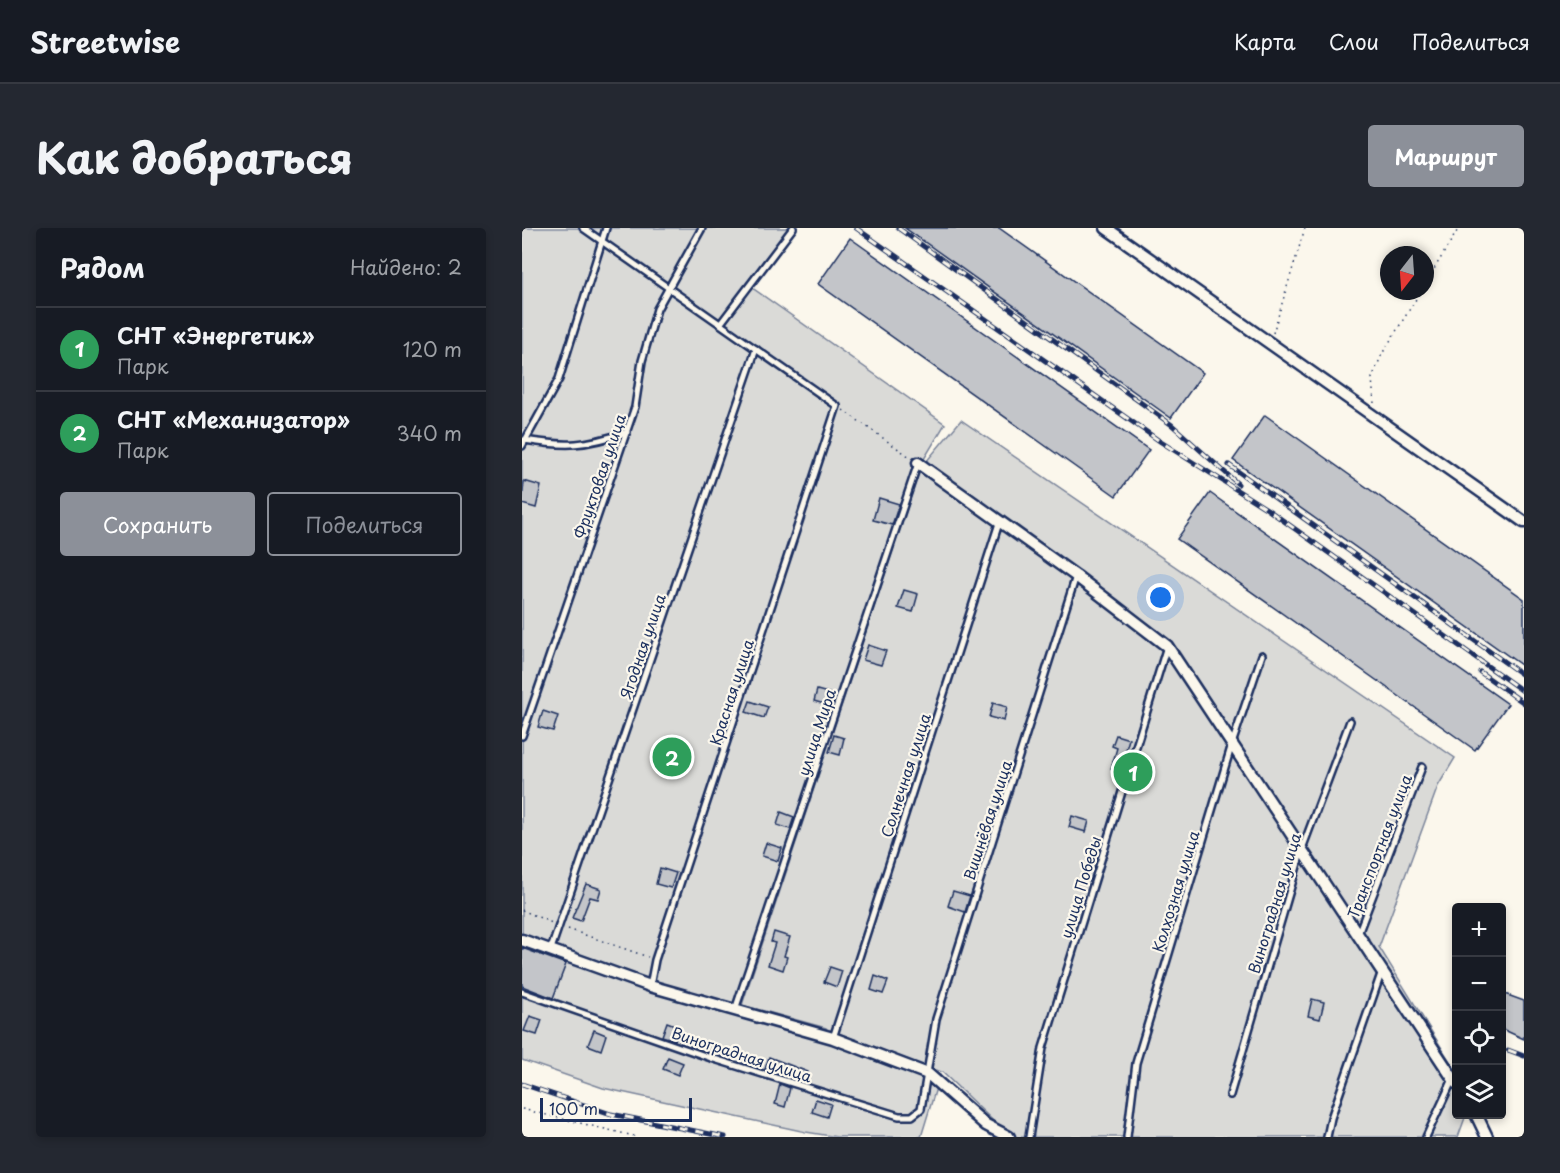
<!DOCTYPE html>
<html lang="ru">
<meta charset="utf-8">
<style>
body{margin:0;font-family:"Playpen Sans",sans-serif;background:#242831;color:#f1f3f6}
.controls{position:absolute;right:18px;bottom:18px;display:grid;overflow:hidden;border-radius:6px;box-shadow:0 3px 9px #0003}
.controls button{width:54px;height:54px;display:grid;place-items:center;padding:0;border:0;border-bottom:2px solid #363941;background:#171b24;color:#f1f3f6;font:30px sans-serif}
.compass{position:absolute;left:858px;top:18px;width:54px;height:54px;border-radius:50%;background:#171b24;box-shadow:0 3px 9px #0003;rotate:197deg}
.scale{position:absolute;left:18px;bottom:15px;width:152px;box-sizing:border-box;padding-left:6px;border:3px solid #1b2f5e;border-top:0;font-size:16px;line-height:21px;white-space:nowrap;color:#1b2f5e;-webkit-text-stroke:4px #fbf7ec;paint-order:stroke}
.you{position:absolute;left:639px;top:370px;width:21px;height:21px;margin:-15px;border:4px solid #fff;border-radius:50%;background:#1a73e8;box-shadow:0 0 0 9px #1a73e833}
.badge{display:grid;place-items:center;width:39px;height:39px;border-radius:50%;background:#8c9099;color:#fff;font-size:20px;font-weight:700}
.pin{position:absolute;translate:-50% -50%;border:3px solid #fff;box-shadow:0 2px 6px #0006}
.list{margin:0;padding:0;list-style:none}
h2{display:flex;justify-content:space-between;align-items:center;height:78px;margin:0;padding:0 24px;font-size:26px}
h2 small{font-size:20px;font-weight:400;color:#9ea1a6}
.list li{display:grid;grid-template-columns:39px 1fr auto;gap:18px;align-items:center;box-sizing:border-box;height:84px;padding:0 24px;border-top:2px solid #363941}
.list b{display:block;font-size:22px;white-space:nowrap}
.list p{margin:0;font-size:20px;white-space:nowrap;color:#9ea1a6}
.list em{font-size:20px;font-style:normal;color:#9ea1a6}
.actions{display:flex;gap:12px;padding:18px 24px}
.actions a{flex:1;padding:14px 0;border:2px solid #8c9099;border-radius:6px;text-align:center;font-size:21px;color:#8c9099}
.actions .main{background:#8c9099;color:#fff}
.icon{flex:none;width:33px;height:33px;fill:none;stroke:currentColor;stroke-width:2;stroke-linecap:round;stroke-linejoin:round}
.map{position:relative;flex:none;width:1002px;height:909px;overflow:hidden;border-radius:6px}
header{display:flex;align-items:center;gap:36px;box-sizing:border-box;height:84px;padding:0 30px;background:#171b24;border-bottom:2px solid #363941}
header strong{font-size:28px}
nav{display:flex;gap:33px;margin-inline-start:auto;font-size:21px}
.intro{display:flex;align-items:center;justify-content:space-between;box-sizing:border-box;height:144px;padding:0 36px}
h1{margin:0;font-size:42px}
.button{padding:15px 27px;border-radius:6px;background:#8c9099;color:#fff;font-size:21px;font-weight:700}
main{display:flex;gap:36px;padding:0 36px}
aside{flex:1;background:#171b24;border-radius:6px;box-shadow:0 3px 9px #0003}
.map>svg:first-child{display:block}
.green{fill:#dadad7;stroke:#7a849a;stroke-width:1.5;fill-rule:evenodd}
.building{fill:#c3c5c9;stroke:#1b2f5e;stroke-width:1.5}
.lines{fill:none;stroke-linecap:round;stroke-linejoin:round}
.lane-casing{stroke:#1b2f5e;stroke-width:10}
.street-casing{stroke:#1b2f5e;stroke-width:15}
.path{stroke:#1b2f5e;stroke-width:1.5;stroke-dasharray:1.5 4.5;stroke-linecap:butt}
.lane{stroke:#fbf7ec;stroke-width:5}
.street{stroke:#fbf7ec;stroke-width:10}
.rail-casing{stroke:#1b2f5e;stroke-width:5}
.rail{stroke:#fbf7ec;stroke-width:3;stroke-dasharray:9;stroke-linecap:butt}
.labels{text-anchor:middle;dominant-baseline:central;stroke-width:4.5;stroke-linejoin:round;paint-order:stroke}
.street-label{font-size:15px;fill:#1b2f5e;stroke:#fbf7ec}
</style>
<header>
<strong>Streetwise</strong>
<nav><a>Карта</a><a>Слои</a><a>Поделиться</a></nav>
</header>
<div class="intro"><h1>Как добраться</h1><a class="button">Маршрут</a></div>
<main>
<aside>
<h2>Рядом<small>Найдено: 2</small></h2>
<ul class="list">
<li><span class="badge" style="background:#2e9e5b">1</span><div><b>СНТ «Энергетик»</b><p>Парк</p></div><em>120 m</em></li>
<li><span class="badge" style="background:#2e9e5b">2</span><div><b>СНТ «Механизатор»</b><p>Парк</p></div><em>340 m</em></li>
</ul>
<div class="actions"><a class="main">Сохранить</a><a>Поделиться</a></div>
</aside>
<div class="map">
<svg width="1002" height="909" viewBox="0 0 1002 909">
<rect width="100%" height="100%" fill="#fbf7ec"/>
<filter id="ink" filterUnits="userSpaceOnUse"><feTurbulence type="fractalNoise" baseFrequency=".0167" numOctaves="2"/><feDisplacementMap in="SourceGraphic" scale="12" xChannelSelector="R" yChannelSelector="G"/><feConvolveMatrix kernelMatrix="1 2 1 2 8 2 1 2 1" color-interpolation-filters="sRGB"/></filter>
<g filter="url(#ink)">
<!-- green -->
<path class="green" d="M 0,0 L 274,0 L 229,59 L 423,196 L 396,241 L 218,779 L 309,808 L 304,800 L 220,777 L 398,241 L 439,192 L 933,530 L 916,558 L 857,719 L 934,843 L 934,886 L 944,887 L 936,909 L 488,909 L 420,844 L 410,841 L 407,844 L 418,847 L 399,909 L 315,909 L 284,904 L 81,860 L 0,832 ZM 316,805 L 402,838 L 404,844 L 314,807 Z"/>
<!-- building -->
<g class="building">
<path d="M 383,0 L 477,0 L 681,145 L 649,190 Z"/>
<path d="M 328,10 L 627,222 L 594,268 L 296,56 Z"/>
<path d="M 743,187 L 1002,371 L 1002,439 L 711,232 Z"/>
<path d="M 2,253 L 19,258 L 14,280 L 0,276 Z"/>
<path d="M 688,265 L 986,476 L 953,522 L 655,311 Z"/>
<path d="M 357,270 L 377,276 L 370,297 L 351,292 Z"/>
<path d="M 382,362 L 396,366 L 391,384 L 376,380 Z"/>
<path d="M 346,417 L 364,423 L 359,437 L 341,432 Z"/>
<path d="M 295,462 L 313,467 L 309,478 L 292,473 Z"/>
<path d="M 228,473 L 246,479 L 242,490 L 224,484 Z"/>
<path d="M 471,475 L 485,479 L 482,493 L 467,489 Z"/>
<path d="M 21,483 L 36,488 L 31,503 L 16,499 Z"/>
<path d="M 312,507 L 322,510 L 318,527 L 307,524 Z"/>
<path d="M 594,507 L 607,511 L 601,532 L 604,533 L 601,544 L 589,541 L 595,520 L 590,518 Z"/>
<path d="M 259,584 L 272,589 L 268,601 L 255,597 Z"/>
<path d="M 550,588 L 567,593 L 564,604 L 547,599 Z"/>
<path d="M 244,615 L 260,620 L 256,633 L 240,628 Z"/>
<path d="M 138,640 L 154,645 L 149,660 L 134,656 Z"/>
<path d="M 64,656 L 79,661 L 76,671 L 68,669 L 59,693 L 50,690 Z"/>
<path d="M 431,663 L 448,668 L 443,684 L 426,678 Z"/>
<path d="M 252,704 L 268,709 L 262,728 L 265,729 L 261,742 L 246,737 L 253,715 L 249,714 Z"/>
<path d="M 0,720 L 44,736 L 31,770 L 0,758 Z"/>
<path d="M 308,739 L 320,743 L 315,759 L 302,754 Z"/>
<path d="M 353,748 L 366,753 L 361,766 L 349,762 Z"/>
<path d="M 980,765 L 1002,773 L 1002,811 L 980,801 Z"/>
<path d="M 790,771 L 802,774 L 798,791 L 786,788 Z"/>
<path d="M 8,788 L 20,792 L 15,807 L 2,803 Z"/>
<path d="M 145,794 L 158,799 L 153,812 L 140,808 Z"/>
<path d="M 72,802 L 84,807 L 79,822 L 66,817 Z"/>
<path d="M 146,829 L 161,835 L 156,847 L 141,841 Z"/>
<path d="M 247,829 L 286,844 L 283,854 L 243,841 Z"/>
<path d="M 258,856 L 268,860 L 263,879 L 253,876 Z"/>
<path d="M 294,871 L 309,876 L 305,889 L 290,884 Z"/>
</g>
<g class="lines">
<defs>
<g id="lane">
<path d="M 61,0 L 315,178 L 133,732 L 128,758"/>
<path d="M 199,95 L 271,0"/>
<path d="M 2,212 C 45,219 63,218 105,204"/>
<path d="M 0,218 L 37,151 L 84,0"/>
<path d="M 0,508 L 113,179 L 120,133 L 135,81 L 180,0"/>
<path d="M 836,706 L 900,539"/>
<path d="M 29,721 L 234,121"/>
<path d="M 0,764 L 189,830 L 377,888 L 390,888 L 399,881 L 414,791 L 554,348"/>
<path d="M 213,782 L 396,235"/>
<path d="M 311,810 L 478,292"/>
<path d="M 708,867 L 780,621 L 828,493"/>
<path d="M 507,909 L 521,820 L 645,418"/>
<path d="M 605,909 L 614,835 L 710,516 L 740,427"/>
<path d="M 805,909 L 809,890 L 860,743"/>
<path d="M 904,909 L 931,851"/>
</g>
<g id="street">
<path d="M 584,0 L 1002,294"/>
<path d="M 396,235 L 554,348 L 645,418 L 934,855"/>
<path d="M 0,712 L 128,758 L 311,810 L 406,846 L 464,897 L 487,909"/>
<path d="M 954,886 L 965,909"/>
</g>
</defs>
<!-- lane casing -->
<use href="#lane" class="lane-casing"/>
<!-- street casing -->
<use href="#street" class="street-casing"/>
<!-- path -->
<g class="path">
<path d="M 903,56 L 937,0"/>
<path d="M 751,105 L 783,0"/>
<path d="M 852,175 L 850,150 L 860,126 L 899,63"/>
<path d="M 321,182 L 388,229"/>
<path d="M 0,682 L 30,695"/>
<path d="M 46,701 L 126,729"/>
<path d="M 0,881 L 116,909"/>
</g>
<!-- lane -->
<use href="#lane" class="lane"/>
<!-- street -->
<use href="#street" class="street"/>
<defs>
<g id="rail">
<path d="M 334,0 L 639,214 L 745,281 L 1002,464"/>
<path d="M 376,0 L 650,197 L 716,256"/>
<path d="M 707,237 L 1002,448"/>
<path d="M 958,444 L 1002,475"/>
<path d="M 986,822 L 1002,828"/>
<path d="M 0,856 L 89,886 L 203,909"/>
</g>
</defs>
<!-- rail casing -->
<use href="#rail" class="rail-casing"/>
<!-- rail -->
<use href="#rail" class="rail"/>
</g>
</g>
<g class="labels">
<!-- street labels -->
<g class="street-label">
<text transform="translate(77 248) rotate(-71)">Фруктовая улица</text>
<text transform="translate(120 418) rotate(-71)">Ягодная улица</text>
<text transform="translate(209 464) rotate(-72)">Красная улица</text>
<text transform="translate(294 504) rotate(-72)">улица Мира</text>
<text transform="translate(383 547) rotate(-72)">Солнечная улица</text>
<text transform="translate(465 592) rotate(-72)">Вишнёвая улица</text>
<text transform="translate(857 618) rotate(-69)">Транспортная улица</text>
<text transform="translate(558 659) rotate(-73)">улица Победы</text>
<text transform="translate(653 663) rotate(-73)">Колхозная улица</text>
<text transform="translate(752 675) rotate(-73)">Виноградная улица</text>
<text transform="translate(220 826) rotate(18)">Виноградная улица</text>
</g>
</g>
</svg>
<div class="controls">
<button>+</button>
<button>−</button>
<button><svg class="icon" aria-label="locate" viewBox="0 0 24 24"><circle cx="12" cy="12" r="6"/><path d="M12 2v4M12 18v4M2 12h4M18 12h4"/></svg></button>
<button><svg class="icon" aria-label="layers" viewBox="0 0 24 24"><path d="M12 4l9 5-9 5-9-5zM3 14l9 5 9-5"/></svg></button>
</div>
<svg class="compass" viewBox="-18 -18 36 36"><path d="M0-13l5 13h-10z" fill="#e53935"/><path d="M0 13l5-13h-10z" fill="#9ea1a6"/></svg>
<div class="scale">100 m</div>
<div class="you"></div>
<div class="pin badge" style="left:611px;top:544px;background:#2e9e5b">1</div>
<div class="pin badge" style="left:150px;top:529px;background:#2e9e5b">2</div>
</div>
</main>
